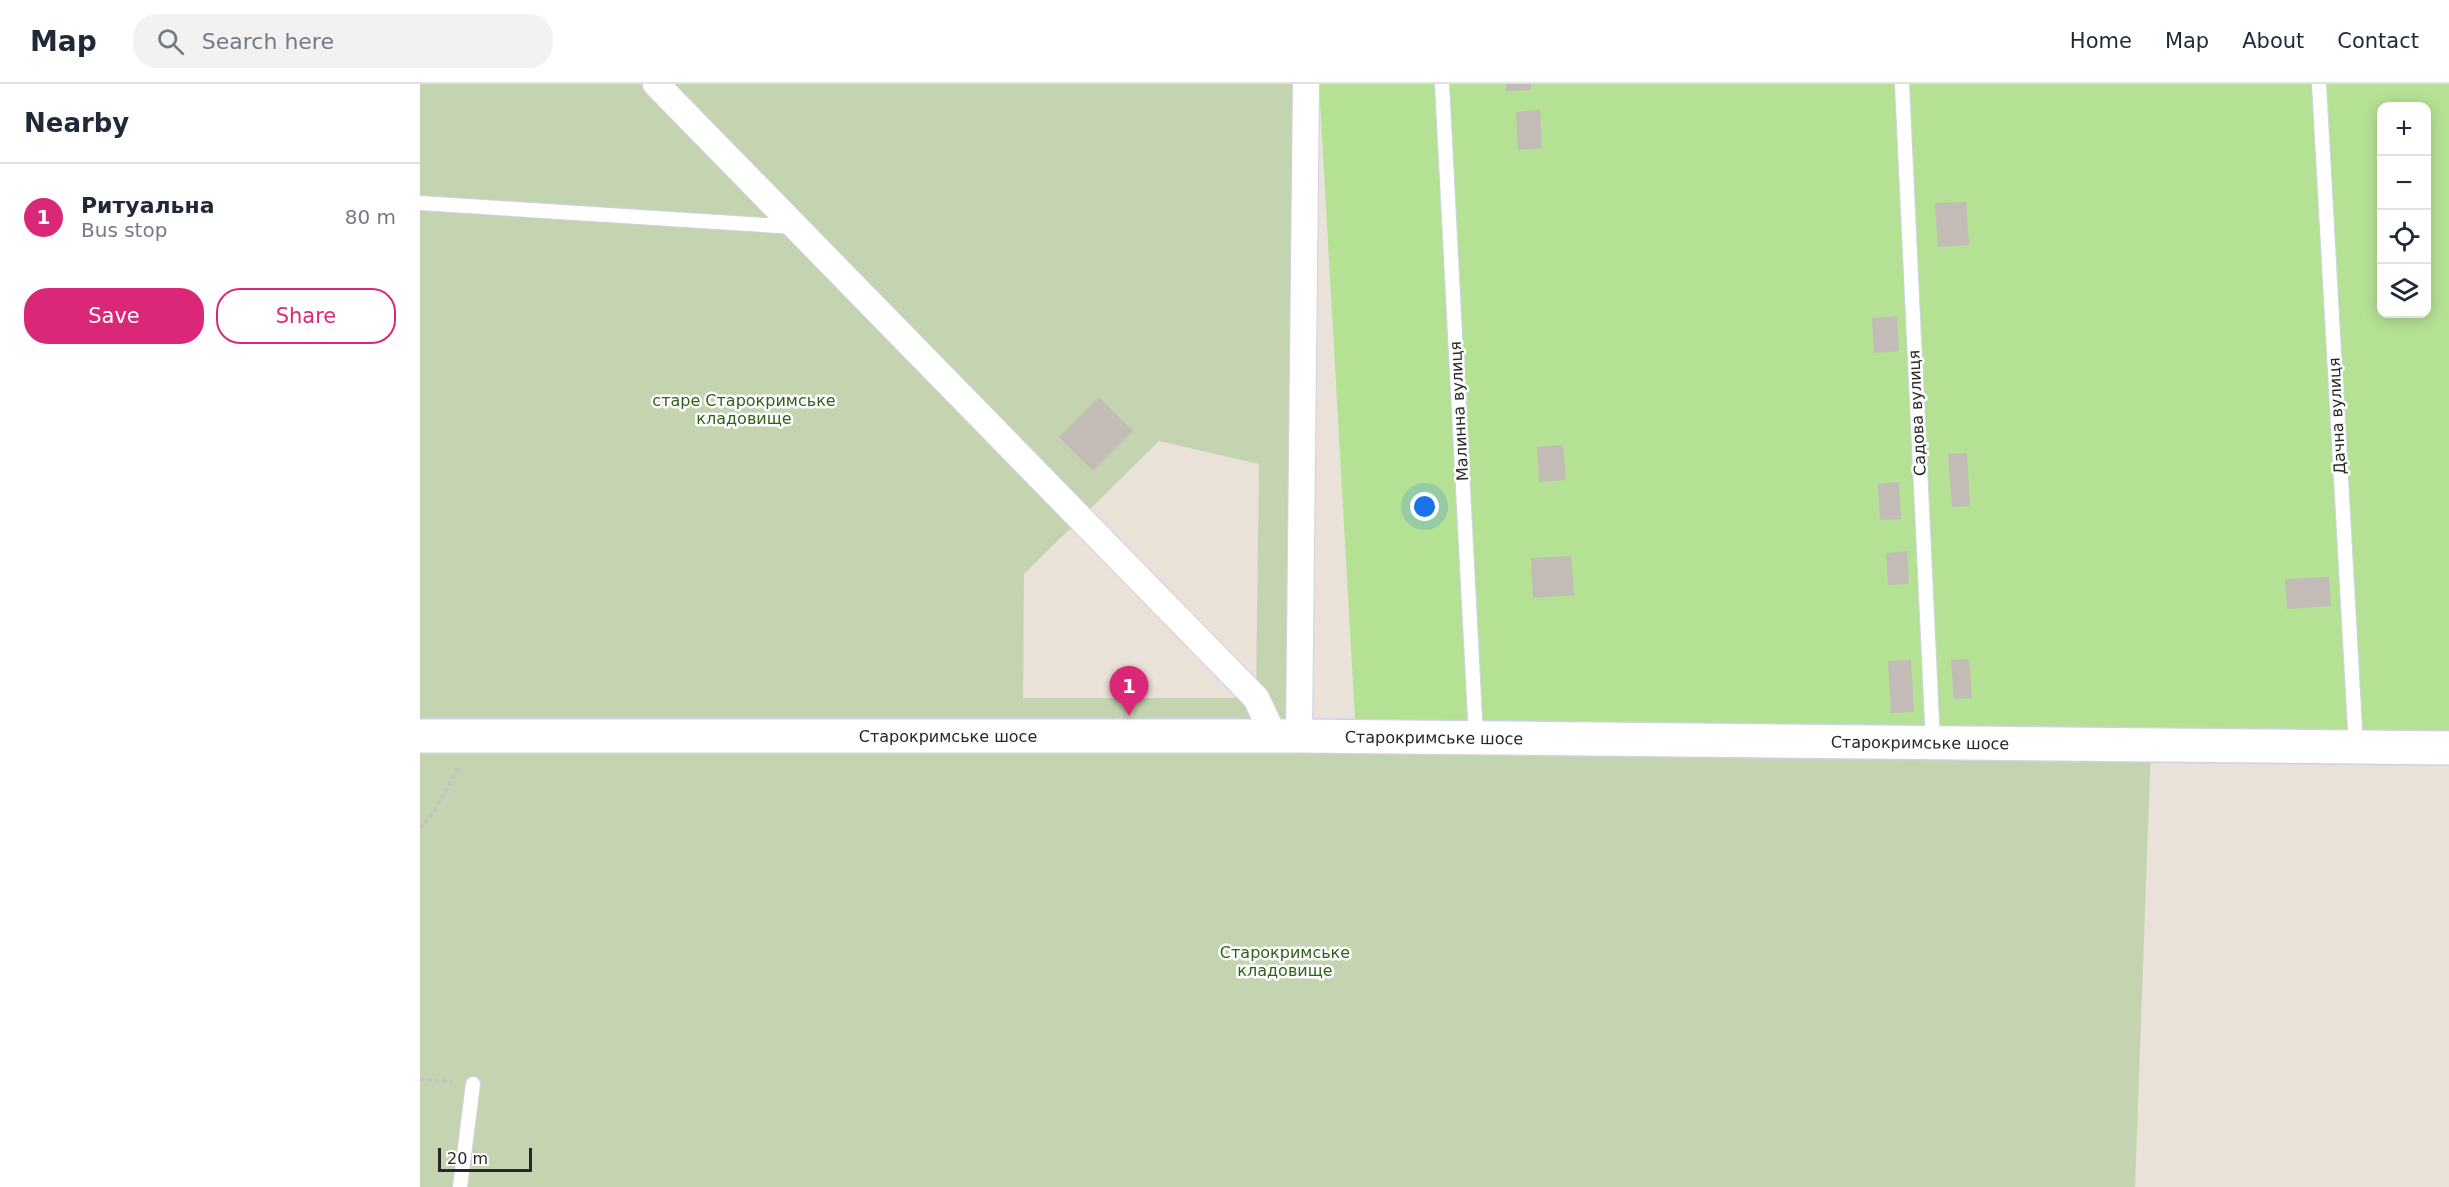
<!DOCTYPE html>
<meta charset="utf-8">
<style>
body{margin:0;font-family:"DejaVu Sans",sans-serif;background:#f2f2f3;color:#1f2937}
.controls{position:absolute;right:18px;top:18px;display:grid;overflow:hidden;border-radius:12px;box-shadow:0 3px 15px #0003}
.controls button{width:54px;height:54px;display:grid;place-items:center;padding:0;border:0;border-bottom:2px solid #e0e1e3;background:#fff;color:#1f2937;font:30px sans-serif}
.scale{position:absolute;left:18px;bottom:15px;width:94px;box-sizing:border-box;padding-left:6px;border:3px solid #272727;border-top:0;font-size:16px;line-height:21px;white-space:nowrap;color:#272727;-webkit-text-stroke:4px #fff;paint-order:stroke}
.you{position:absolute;left:1005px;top:423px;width:21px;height:21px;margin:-15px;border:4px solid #fff;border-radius:50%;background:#1a73e8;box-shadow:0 0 0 9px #1a73e833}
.badge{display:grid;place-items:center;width:39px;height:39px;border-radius:50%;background:#db2777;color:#fff;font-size:20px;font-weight:700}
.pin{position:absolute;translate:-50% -50px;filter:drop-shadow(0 2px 3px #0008)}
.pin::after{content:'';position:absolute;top:32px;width:21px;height:18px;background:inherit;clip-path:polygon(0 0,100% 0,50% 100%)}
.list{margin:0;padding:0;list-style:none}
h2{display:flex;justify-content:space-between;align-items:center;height:78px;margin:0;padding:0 24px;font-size:26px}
h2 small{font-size:20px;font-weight:400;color:#747a83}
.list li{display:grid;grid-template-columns:39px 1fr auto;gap:18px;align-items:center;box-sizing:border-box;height:108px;padding:0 24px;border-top:2px solid #e0e1e3}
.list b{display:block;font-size:22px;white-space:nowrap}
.list p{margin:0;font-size:20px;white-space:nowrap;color:#747a83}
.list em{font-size:20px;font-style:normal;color:#747a83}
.actions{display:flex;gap:12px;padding:18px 24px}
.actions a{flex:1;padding:14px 0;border:2px solid #db2777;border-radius:24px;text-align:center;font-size:21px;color:#db2777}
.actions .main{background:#db2777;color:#fff}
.icon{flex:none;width:33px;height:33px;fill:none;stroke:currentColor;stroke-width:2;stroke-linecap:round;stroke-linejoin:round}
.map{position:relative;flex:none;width:2029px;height:1103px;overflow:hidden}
header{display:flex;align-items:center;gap:36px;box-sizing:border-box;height:84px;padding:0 30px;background:#fff;border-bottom:2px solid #e0e1e3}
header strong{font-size:28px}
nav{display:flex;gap:33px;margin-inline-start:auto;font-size:21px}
.search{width:420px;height:54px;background:#f2f2f3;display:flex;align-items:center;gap:15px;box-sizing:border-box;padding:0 21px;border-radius:24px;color:#747a83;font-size:22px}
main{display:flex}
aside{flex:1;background:#fff}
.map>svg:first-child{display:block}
.green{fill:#b5e195;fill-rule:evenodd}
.cemetery{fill:#c4d4b0;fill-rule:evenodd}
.building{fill:#c2bbb6}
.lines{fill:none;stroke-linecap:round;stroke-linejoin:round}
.lane-casing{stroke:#ced3e1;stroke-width:16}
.street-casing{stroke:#ced3e1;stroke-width:28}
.secondary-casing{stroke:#ced3e1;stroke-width:36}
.path{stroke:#c3c3c3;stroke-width:4;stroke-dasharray:4.5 3;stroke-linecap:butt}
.lane{stroke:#fff;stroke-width:14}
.street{stroke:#fff;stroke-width:26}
.secondary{stroke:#fff;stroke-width:33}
.labels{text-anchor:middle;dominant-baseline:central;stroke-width:5;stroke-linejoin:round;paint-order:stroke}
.park-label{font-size:16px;fill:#2e621a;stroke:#fff}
.street-label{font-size:16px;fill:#272727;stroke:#fff}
</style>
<header>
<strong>Map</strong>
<div class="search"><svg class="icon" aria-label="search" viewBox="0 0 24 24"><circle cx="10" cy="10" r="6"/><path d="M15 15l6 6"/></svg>Search here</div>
<nav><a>Home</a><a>Map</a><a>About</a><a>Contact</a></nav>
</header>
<main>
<aside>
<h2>Nearby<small></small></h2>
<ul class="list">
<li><span class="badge">1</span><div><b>Ритуальна</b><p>Bus stop</p></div><em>80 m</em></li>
</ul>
<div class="actions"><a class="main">Save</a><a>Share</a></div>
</aside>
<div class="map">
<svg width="2029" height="1103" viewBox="0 0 2029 1103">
<rect width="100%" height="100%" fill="#eae1d9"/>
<!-- green -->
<path class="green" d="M 899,0 L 2029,0 L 2029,664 L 936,652 ZM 1962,22 L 2006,22 L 2006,230 L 1962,230 Z"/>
<!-- cemetery -->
<path class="cemetery" d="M 0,0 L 886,0 L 879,652 L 1731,661 L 1715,1103 L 0,1103 ZM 739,357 L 839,380 L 836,614 L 603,614 L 604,490 Z"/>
<!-- building -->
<g class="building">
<path d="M 1086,0 L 1111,0 L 1111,6 L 1086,7 Z"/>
<path d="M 1120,26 L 1122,64 L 1098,66 L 1096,28 Z"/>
<path d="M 1546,118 L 1549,161 L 1518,163 L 1515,119 Z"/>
<path d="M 1477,232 L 1479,267 L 1454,269 L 1452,234 Z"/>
<path d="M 679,313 L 713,347 L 673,387 L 639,353 Z"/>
<path d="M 1143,361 L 1146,396 L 1119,398 L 1117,363 Z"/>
<path d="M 1547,369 L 1550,422 L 1532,423 L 1528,370 Z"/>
<path d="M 1479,398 L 1481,435 L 1460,436 L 1458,400 Z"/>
<path d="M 1487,467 L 1489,500 L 1468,501 L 1466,469 Z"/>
<path d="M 1151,472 L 1154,511 L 1113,514 L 1111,474 Z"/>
<path d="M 1909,493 L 1911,522 L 1867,525 L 1865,495 Z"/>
<path d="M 1549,575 L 1552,614 L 1534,615 L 1531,576 Z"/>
<path d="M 1491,576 L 1494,628 L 1471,629 L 1468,577 Z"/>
</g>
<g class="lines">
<defs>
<g id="lane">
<path d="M 1022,0 L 1056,654"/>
<path d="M 1482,0 L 1513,659"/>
<path d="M 1899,0 L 1936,663"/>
<path d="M 0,119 L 375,143"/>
<path d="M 40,1103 L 53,1000"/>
</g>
<g id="street">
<path d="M 236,0 L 836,614 L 854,652"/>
<path d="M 879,652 L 886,0"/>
</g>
<g id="secondary">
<path id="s1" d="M 0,652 L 879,652 L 2029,664"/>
</g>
</defs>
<!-- lane casing -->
<use href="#lane" class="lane-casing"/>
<!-- street casing -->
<use href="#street" class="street-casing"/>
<!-- secondary casing -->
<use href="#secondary" class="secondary-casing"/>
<!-- path -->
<g class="path">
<path d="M 0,745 L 15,726 L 38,684"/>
<path d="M 0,995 L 32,998"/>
</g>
<!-- lane -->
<use href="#lane" class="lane"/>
<!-- street -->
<use href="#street" class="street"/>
<!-- secondary -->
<use href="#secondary" class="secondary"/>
</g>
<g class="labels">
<!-- park labels -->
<g class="park-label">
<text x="324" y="316">старе Старокримське<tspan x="324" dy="18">кладовище</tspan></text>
<text x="865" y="868">Старокримське<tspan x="865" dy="18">кладовище</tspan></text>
</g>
<!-- street labels -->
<g class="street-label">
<text transform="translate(1039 327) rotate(-93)">Малинна вулиця</text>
<text transform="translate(1497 329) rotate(-93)">Садова вулиця</text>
<text transform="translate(1917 332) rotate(-93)">Дачна вулиця</text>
<text stroke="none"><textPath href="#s1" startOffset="528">Старокримське шосе</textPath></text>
<text stroke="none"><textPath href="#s1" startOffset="1014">Старокримське шосе</textPath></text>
<text stroke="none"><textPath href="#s1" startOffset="1500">Старокримське шосе</textPath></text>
</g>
</g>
</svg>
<div class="controls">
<button>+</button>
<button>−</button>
<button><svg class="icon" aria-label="locate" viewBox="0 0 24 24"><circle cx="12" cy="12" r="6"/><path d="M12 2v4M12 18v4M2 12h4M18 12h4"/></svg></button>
<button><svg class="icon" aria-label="layers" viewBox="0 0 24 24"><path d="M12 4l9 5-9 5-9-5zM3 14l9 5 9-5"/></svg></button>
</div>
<div class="scale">20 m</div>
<div class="you"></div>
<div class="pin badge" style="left:709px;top:632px">1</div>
</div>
</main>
